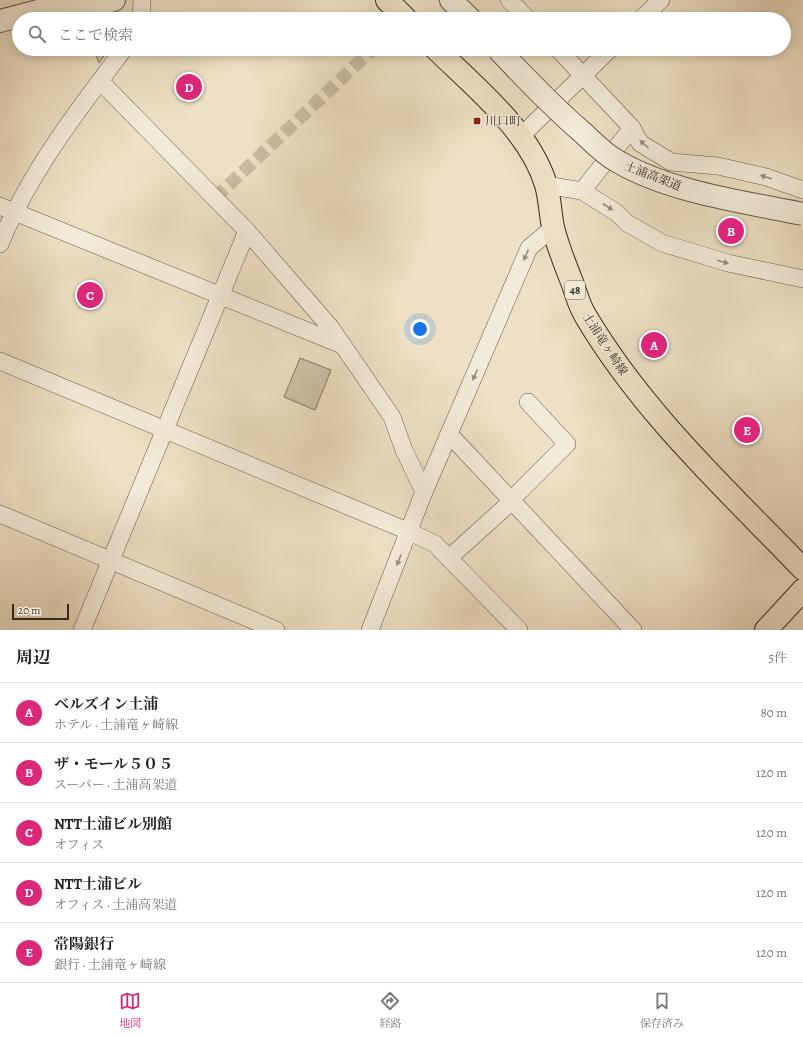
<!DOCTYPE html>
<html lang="ja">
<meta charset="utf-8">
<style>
body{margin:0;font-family:Alegreya,"Noto Serif JP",serif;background:#f6f6f6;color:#222}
.scale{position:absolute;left:12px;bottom:10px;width:57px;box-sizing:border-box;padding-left:4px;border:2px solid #352b21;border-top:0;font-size:11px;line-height:14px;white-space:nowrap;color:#352b21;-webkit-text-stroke:3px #f3ebd9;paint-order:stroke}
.you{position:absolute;left:420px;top:329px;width:14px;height:14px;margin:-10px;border:3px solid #fff;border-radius:50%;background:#1a73e8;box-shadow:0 0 0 6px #1a73e833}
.badge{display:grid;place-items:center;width:26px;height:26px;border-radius:50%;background:#db2777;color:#fff;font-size:13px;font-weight:700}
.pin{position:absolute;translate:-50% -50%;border:2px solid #fff;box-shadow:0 1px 4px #0006}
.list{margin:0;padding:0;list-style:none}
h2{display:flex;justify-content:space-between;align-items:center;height:52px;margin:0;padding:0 16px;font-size:17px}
h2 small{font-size:13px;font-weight:400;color:#767676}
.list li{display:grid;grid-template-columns:26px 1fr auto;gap:12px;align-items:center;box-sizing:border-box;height:60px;padding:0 16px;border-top:1px solid #e0e0e0}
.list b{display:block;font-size:15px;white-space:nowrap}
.list p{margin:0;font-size:13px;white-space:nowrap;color:#767676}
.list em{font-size:13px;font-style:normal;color:#767676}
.icon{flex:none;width:22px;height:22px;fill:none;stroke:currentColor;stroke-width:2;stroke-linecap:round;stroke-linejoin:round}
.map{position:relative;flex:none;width:803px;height:630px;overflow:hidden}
.search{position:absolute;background:#fff;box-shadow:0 2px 10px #0003;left:12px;right:12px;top:12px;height:44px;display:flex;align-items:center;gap:10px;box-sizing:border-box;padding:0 14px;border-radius:22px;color:#767676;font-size:15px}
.sheet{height:352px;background:#fff}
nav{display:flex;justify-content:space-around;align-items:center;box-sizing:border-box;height:56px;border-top:1px solid #e0e0e0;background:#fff;font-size:11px;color:#767676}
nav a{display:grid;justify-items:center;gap:2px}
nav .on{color:#db2777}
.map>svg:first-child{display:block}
.green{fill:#cec1a8;stroke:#827664}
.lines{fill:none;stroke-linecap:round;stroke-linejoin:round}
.pedestrian-tunnel{stroke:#c8bca3;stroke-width:13;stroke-dasharray:13 6;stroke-linecap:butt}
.minor-casing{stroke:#63584a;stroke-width:18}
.tertiary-casing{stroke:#63584a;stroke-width:24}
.primary-casing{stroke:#352b21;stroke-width:24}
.minor{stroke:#f3ebd9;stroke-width:17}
.tertiary{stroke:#f3ebd9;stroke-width:22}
.primary{stroke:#ede0c4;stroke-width:22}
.tertiary-bridge-casing{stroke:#63584a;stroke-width:24;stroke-linecap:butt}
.tertiary-bridge{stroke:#f3ebd9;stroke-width:22}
.oneway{fill:#948b7d}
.poi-dot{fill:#8f2418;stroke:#f3ebd9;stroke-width:1.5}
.labels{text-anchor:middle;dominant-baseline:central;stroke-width:3;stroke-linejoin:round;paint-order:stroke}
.shield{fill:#f3ebd9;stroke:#6e6558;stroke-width:1}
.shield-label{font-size:11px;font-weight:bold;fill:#352b21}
.poi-label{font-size:12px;fill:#352b21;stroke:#f3ebd9;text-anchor:start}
.street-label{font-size:12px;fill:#352b21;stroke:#f3ebd9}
</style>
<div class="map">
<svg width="803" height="630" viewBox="0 0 803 630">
<rect width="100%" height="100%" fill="#ede0c4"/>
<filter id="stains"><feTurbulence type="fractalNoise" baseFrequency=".005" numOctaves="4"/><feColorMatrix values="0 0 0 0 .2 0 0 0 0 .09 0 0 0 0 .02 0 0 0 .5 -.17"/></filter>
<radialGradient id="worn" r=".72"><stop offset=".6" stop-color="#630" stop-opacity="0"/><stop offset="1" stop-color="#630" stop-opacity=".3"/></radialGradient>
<!-- green -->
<g class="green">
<path d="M 93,49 L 109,49 L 99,63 Z"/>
<path d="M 300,358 L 331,370 L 315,410 L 284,397 Z"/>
</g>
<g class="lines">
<!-- pedestrian-tunnel -->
<path class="pedestrian-tunnel" d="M 215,198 L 373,49"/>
<defs>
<g id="minor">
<path d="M 509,0 L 528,19"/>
<path d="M 141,19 L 142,0"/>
<path d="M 641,19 L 661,0"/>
<path d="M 558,49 L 632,128 L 640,143 L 671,162 L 718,166 L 766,177 L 803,190"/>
<path d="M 100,81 L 247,231 L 331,328 L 392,417 L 404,450 L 424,492"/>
<path d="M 520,137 L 610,49"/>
<path d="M 546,185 L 582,191 L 617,213 L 627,223 L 662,243 L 728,263 L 803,279"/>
<path d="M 582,191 L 632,128"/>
<path d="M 0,206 L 342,345"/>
<path d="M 0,244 C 29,173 78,110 124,49"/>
<path d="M 0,361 L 410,532 L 435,544 L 519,630"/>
<path d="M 449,434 L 633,630"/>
<path d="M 511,500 L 567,444 L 528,402"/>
<path d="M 0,514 L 276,630"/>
<path d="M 449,558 L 512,501"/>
<path d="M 82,630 L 247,231"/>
<path d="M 370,630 L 424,492 L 529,248 L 553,228"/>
</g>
<g id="tertiary">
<path d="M 451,0 L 470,19"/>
<path d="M 65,14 L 114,0"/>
<path d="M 0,21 L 80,0"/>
</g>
<g id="primary">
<path d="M 387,0 L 406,19"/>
<path d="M 436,49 C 475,87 530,131 546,185 C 550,198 550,213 553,227 C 557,245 565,264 572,282 C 576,293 579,305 585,315 C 642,412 726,489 803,569"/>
<path d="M 766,630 L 803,590"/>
</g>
</defs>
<!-- minor casing -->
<use href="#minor" class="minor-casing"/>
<!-- tertiary casing -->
<use href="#tertiary" class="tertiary-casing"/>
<!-- primary casing -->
<use href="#primary" class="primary-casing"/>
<!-- minor -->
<use href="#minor" class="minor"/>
<!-- tertiary -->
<use href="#tertiary" class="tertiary"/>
<!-- primary -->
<use href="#primary" class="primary"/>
<defs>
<path id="tertiary-bridge" d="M 498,49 C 525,78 552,106 582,132 C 593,142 604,154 617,161 C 669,192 744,202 803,214"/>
</defs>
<!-- tertiary-bridge casing -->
<use href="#tertiary-bridge" class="tertiary-bridge-casing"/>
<!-- tertiary-bridge -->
<use href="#tertiary-bridge" class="tertiary-bridge"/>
</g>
<!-- one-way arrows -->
<defs><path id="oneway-solid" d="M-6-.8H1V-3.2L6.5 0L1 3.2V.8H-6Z"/></defs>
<g class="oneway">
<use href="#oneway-solid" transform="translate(644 144) rotate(-139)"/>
<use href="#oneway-solid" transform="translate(766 177) rotate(-163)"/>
<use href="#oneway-solid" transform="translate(608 207) rotate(33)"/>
<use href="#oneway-solid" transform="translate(526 255) rotate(113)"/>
<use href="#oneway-solid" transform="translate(723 262) rotate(16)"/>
<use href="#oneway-solid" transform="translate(475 375) rotate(114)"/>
<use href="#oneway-solid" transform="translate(399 560) rotate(112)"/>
</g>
<!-- markers -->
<rect class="poi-dot" x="473" y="117" width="8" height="8" rx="2"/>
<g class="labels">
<!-- shield labels -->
<rect class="shield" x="565" y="281" width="20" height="18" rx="3"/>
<g class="shield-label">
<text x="575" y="290">48</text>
</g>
<!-- poi labels -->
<g class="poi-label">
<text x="485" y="121">川口町</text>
</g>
<!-- street labels -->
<g class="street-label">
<text transform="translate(653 176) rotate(21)">土浦高架道</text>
<text transform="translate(605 344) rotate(57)">土浦竜ヶ崎線</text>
</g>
</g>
<rect width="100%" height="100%" filter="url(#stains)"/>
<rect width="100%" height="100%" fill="url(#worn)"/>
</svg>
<div class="scale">20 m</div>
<div class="you"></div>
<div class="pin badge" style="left:654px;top:345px">A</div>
<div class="pin badge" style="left:731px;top:231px">B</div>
<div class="pin badge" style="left:90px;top:295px">C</div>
<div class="pin badge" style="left:189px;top:87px">D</div>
<div class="pin badge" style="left:747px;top:430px">E</div>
<div class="search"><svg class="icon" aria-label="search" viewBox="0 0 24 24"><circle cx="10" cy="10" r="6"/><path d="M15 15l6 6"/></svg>ここで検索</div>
</div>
<section class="sheet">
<h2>周辺<small>5件</small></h2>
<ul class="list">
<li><span class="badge">A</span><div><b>ベルズイン土浦</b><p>ホテル · 土浦竜ヶ崎線</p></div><em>80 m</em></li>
<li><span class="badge">B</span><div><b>ザ・モール５０５</b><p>スーパー · 土浦高架道</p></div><em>120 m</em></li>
<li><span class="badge">C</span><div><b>NTT土浦ビル別館</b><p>オフィス</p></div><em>120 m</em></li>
<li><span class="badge">D</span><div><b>NTT土浦ビル</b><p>オフィス · 土浦高架道</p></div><em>120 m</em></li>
<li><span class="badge">E</span><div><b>常陽銀行</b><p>銀行 · 土浦竜ヶ崎線</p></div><em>120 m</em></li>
</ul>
</section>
<nav>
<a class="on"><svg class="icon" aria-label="map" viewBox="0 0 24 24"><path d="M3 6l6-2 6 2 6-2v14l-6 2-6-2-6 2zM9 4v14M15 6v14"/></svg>地図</a>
<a><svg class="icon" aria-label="directions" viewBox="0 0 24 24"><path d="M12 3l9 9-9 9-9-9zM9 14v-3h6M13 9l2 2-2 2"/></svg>経路</a>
<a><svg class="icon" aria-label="saved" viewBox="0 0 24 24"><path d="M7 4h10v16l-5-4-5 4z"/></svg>保存済み</a>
</nav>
